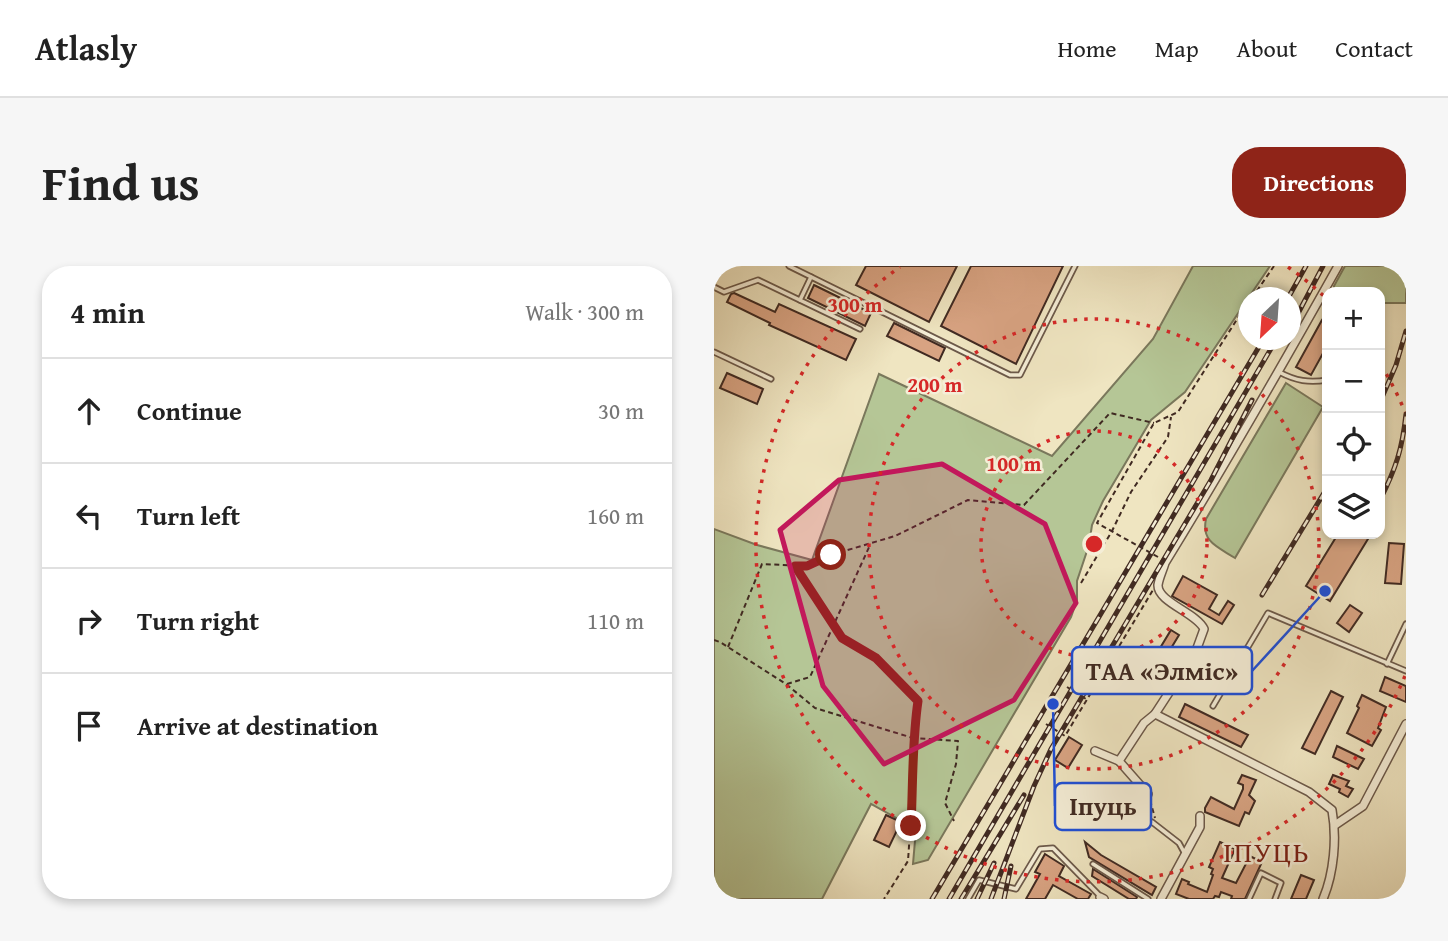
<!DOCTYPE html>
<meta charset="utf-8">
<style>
body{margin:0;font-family:"Gentium Book Plus",serif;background:#f6f6f6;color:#222}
.controls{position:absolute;right:21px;top:21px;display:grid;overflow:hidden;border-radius:14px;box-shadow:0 4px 10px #0003}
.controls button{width:63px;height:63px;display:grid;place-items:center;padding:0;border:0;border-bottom:2px solid #e0e0e0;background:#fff;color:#222;font:35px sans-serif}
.compass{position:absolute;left:524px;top:21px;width:63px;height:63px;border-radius:50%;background:#fff;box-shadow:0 4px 10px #0003;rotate:205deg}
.stop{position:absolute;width:21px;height:21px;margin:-16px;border:5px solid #8f2418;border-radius:50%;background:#fff}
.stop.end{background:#8f2418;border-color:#fff;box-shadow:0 2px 7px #0008}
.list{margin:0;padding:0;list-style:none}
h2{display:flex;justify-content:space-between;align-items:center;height:91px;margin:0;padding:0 28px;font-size:30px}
h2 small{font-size:23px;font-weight:400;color:#767676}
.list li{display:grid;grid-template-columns:46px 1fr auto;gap:21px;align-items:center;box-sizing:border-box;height:105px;padding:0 28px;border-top:2px solid #e0e0e0}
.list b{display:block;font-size:26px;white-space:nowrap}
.list em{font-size:23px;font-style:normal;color:#767676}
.icon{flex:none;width:38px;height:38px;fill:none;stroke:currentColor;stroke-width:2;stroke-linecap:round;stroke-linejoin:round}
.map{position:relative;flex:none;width:692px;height:633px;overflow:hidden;border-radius:28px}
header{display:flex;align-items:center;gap:42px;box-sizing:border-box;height:98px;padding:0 35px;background:#fff;border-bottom:2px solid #e0e0e0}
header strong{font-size:33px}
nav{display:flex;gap:38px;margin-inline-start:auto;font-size:24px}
.intro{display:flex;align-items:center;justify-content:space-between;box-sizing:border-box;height:168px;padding:0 42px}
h1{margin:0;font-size:49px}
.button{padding:18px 32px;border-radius:28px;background:#8f2418;color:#fff;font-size:24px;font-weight:700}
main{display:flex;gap:42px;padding:0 42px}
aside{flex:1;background:#fff;border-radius:28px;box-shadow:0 4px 10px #0003}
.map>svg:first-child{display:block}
.green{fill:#b5c696;stroke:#7a785c;stroke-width:2}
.building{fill:#d8a382;stroke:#402a22;stroke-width:2}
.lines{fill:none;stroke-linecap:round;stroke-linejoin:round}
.lane-casing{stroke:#6c594a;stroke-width:7}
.street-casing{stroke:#6c594a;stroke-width:10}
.path{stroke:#402a22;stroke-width:2;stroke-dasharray:5 3.5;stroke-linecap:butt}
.lane{stroke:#f5eed7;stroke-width:3.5}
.street{stroke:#f5eed7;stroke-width:7}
.rail-casing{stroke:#402a22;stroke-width:5}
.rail{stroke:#f5eed7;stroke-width:2.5;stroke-dasharray:8;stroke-linecap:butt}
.route{stroke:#8f2418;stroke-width:9}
.marked{fill:#c2185b;fill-opacity:0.2;stroke:#c2185b;stroke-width:5;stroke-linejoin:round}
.ring{fill:none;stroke:#d62828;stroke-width:3.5;stroke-dasharray:3.5 7}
.labels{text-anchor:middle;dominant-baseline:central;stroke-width:5;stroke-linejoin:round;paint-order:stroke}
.quarter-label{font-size:28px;letter-spacing:2px;fill:#7a1f14;stroke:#f5eed7}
.centre{fill:#d62828;stroke:#f5eed7;stroke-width:3.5}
.ring-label{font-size:21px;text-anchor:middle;font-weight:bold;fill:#d62828;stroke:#f5eed7;stroke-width:5;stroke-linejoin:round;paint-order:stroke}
.leader{fill:none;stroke:#1d4ed8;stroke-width:2.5}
.callout-dot{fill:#1d4ed8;stroke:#f5eed7;stroke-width:2.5}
.callout{fill:#f5eed7;stroke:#1d4ed8;stroke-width:2.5}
.callout-label{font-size:26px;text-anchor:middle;font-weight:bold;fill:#402a22}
</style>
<header>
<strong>Atlasly</strong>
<nav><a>Home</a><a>Map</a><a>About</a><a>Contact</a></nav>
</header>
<div class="intro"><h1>Find us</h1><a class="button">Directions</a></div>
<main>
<aside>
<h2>4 min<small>Walk · 300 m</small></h2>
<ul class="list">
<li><svg class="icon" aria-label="ahead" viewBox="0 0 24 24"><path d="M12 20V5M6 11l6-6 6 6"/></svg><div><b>Continue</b></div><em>30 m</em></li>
<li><svg class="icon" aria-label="left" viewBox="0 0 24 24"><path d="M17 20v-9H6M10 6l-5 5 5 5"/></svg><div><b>Turn left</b></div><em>160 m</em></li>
<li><svg class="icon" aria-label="right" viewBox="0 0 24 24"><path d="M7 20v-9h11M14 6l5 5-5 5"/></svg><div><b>Turn right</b></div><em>110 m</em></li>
<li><svg class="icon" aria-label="arrive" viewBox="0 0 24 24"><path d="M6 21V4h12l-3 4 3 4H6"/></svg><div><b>Arrive at destination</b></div></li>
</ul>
</aside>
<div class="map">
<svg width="692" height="633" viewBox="0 0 692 633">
<rect width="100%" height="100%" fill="#efe5c1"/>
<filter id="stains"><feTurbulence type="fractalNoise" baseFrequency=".00286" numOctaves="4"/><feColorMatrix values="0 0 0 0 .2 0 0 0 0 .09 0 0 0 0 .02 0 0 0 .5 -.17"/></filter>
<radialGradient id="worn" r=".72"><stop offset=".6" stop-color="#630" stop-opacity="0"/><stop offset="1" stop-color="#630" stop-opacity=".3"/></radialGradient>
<!-- green -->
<g class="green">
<path d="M 479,0 L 556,0 L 471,126 L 437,154 L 389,235 L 378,259 L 375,279 L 363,315 L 363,334 L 357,351 L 214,594 L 199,598 L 202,563 L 157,538 L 108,633 L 0,633 L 0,263 L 43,279 L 98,294 L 165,108 L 338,190 L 439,73 Z"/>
<path d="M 631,0 L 692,0 L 692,37 L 666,37 L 666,26 L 620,26 L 620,20 Z"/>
<path d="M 572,117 L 609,141 L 521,292 C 504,281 487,276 492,253 Z"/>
</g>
<!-- building -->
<g class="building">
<path d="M 152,0 L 243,0 L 215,56 L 142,19 Z"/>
<path d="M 257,0 L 349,0 L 302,98 L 227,60 Z"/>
<path d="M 100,19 L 157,47 L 151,60 L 94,32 Z"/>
<path d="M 20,27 L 61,46 L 65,38 L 142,73 L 132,94 L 55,59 L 56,57 L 13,36 L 17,28 Z"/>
<path d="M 608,54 L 613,57 L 613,80 L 597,109 L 582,101 Z"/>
<path d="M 180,57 L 231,82 L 225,95 L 173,70 Z"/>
<path d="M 13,107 L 49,123 L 43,138 L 6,122 Z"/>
<path d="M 624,268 L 657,268 L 616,335 L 592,320 Z"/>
<path d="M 675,277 L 690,278 L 687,318 L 671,317 Z"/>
<path d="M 469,310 L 503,329 L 495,343 L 505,349 L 514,335 L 520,339 L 508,358 L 458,330 Z"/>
<path d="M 636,339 L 648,347 L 635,366 L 623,357 Z"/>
<path d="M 457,364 L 465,369 L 445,402 L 437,397 Z"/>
<path d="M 671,411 L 692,420 L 692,436 L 666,425 Z"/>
<path d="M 617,425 L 629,431 L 601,488 L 588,482 Z"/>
<path d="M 648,429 L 672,441 L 664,462 L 667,464 L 658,480 L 633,467 L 645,442 L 643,440 Z"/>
<path d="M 471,438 L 534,469 L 527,481 L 465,451 Z"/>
<path d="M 355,471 L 368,479 L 354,502 L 341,494 Z"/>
<path d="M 623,480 L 650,493 L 644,503 L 619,491 Z"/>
<path d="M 528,509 L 542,514 L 535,529 L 541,535 L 535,548 L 531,546 L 525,560 L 491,546 L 491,542 L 497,531 L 520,543 L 529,523 L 529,519 L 524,517 Z"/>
<path d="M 619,509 L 635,515 L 632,520 L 639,523 L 634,531 L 625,526 L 626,523 L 615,518 Z"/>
<path d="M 172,549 L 187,556 L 175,581 L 160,574 Z"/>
<path d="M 371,576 L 387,589 L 442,621 L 438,629 L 375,591 Z"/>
<path d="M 506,576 L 521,583 L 508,612 L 522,617 L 536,590 L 548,596 L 531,633 L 517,633 L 518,630 L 507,626 L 505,631 L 501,630 L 499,633 L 475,633 L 462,628 L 468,613 L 475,616 L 474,618 L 493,626 L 499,609 L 497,608 L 499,603 L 495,601 Z"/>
<path d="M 331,588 L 350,600 L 345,610 L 377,628 L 374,633 L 364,633 L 339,619 L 331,633 L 312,633 L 326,608 L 321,606 Z"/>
<path d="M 379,603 L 423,631 L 422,633 L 415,633 L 378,610 Z"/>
<path d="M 587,609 L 600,614 L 592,633 L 577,633 Z"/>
</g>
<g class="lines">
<defs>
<g id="lane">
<path d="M 75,0 L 296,109 L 306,109 L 361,0"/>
<path d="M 0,21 L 10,26 L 44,14 L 146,63"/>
<path d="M 86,34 L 97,11"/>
<path d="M 0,86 L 57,113"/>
<path d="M 565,106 C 582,115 595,117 613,114"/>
<path d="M 673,398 L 692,358"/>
<path d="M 499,440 L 554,347 L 692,405"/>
<path d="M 438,556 L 465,577 L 471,588"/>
<path d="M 379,598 L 434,633"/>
<path d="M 254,633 L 265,614 L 302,623 L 326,583 L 339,582 L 386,630"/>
<path d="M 535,633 L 547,607 L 567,617 L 561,633"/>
</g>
<g id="street">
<path d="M 441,448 L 595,526 L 618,544 C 623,572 620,607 609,633"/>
<path d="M 381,485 L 405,495"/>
<path d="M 434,528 L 405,495 L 430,457 L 441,448 L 482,385 L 490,363 C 483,347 443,336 444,319 C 445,312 449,304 451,297 C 511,199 568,100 624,0"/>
<path d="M 621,559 L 649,540 L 692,458"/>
<path d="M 386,631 L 390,633"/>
<path d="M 447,633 L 486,561 L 486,550"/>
</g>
</defs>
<!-- lane casing -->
<use href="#lane" class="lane-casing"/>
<!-- street casing -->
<use href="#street" class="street-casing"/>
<!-- path -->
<g class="path">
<path d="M 538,32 L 560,0"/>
<path d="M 444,291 L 383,257 L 440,157 L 464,146 L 534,36"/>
<path d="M 81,301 L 128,372 L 161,392 L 204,434 L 199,472 L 244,475 L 242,498 L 231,537 L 240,555"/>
<path d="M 367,317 L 398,265 L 417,226 L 454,171 L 457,151"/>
<path d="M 0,374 L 6,376 L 72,418 L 101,442 L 199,472 L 201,491 L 194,595 L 170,633"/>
<path d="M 14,381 L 48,298 L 93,300 L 117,289 L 181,270 L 254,234 L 310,239 L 396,147 L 440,157"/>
<path d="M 73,418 L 96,411 L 156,279"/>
<path d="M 353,421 L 372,433"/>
<path d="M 332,458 L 351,470 L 439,324"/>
<path d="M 436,534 L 441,552"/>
</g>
<!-- lane -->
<use href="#lane" class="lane"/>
<!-- street -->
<use href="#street" class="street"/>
<defs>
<g id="rail">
<path d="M 574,32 L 592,0"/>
<path d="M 580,55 L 609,0"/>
<path d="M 666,136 L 682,99 L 692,65"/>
<path d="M 666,234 C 682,202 688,184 692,148"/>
<path d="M 548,329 L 613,222"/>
<path d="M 218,633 L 549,74"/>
<path d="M 235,633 L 562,74"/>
<path d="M 247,633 L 310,529"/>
<path d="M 263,633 L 280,597"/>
<path d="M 277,633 L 320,520 L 337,483 L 497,214 L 538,134"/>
<path d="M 290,633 L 297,600"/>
</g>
</defs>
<!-- rail casing -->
<use href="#rail" class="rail-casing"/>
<!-- rail -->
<use href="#rail" class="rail"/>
</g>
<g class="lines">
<!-- route -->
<path class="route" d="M 117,289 L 93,300 L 81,300 L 128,372 L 162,392 L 204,435 C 198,476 199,518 197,560"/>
</g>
<!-- marked area -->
<path class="marked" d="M 228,198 L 331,258 L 362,337 L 300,434 L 170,498 L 109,420 L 66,264 L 125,214 Z"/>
<!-- distance rings -->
<g class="ring">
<circle cx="380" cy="278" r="113"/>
<circle cx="380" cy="278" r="225"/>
<path d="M691 410A338 338 0 1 1 186 1M574 1A338 338 0 0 1 613 33M667 99A338 338 0 0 1 691 146"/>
</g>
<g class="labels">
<!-- quarter labels -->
<g class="quarter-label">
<text x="553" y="585">ІПУЦЬ</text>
</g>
</g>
<circle cx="380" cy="278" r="10" class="centre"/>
<g class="ring-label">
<text x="141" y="46">300 m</text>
<text x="221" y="126">200 m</text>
<text x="300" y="205">100 m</text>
</g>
<!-- callouts -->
<path class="leader" d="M611 325L538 405M339 438L341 540"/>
<g class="callout-dot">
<circle cx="611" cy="325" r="7"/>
<circle cx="339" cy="438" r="7"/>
</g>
<g class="callout">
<rect x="358" y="381" width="180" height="47" rx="7"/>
<rect x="341" y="517" width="96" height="47" rx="7"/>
</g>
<g class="callout-label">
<text x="448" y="414">ТАА «Элміс»</text>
<text x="389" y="549">Іпуць</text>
</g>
<rect width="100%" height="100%" filter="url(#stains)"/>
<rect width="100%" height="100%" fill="url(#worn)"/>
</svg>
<div class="controls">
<button>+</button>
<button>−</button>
<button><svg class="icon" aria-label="locate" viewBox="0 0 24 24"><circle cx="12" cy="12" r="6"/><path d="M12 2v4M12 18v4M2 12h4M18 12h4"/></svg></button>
<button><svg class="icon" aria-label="layers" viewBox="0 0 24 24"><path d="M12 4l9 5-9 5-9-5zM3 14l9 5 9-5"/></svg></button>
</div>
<svg class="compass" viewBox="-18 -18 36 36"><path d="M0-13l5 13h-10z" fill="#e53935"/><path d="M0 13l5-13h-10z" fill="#767676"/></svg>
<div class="stop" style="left:117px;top:289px"></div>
<div class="stop end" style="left:197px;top:560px"></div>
</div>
</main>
